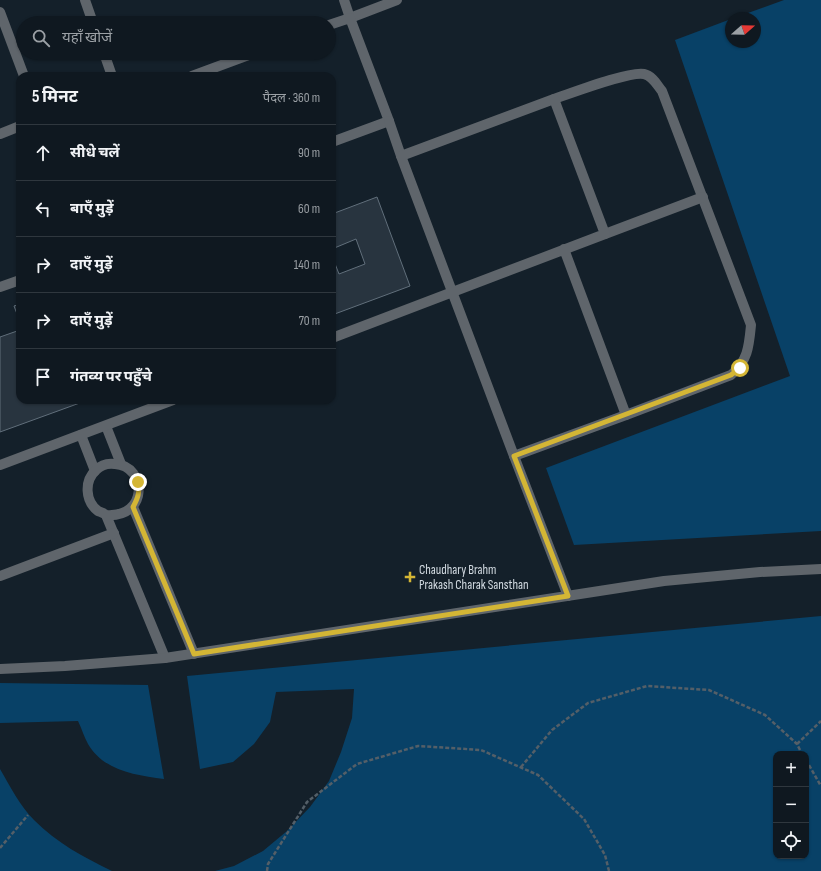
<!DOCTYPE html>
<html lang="hi">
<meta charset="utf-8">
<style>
body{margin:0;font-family:"Sofia Sans Condensed","Noto Sans Devanagari",sans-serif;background:#182129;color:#f1f3f6}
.controls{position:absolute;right:12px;bottom:12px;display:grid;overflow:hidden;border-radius:8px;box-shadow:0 1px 3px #0004}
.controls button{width:36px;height:36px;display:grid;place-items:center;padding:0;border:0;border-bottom:1px solid #2f373e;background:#0f1820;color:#f1f3f6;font:20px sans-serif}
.compass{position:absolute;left:725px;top:12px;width:36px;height:36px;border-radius:50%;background:#0f1820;box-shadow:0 1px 3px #0004;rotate:70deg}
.stop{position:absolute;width:12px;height:12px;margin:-9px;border:3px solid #d4b635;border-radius:50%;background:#fff}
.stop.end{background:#d4b635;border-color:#fff;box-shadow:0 1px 4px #0008}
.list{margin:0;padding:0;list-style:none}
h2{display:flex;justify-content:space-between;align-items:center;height:52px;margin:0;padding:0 16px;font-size:17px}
h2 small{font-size:13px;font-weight:400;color:#9ba0a5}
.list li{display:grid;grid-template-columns:26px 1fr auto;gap:12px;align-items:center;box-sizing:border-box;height:56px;padding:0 16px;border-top:1px solid #2f373e}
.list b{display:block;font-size:15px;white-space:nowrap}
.list em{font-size:13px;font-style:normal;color:#9ba0a5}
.icon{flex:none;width:22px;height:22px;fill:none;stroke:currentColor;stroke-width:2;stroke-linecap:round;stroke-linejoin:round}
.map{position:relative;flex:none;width:821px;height:871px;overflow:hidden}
.search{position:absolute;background:#0f1820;box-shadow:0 1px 3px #0004;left:16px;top:16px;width:320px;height:44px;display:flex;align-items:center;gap:10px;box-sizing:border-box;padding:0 14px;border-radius:22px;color:#9ba0a5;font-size:15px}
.panel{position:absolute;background:#0f1820;box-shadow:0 1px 3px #0004;left:16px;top:72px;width:320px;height:332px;border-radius:12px}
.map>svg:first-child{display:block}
.green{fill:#084167;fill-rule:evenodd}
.building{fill:#28343f;stroke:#616f7b}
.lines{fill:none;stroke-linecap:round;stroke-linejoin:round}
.path{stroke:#545f68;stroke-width:2.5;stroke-dasharray:4 2;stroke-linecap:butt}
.minor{stroke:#5f656b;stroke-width:10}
.route{stroke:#d4b635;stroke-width:5}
.poi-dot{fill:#d4b635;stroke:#14202a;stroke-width:1.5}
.labels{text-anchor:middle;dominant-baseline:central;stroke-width:3.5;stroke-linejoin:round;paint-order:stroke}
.poi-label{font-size:13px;fill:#d3dbe2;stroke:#14202a;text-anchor:start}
</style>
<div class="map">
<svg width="821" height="871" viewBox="0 0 821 871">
<rect width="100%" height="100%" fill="#14202a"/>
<!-- green -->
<g class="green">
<path d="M 784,0 L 821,0 L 821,531 L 574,545 L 546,468 L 790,376 L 675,40 L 731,19 L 731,42 L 755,42 L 755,18 L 734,18 Z"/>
<path d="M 821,616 L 821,871 L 215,871 L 234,866 L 263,851 L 287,831 L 310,807 L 329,781 L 341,752 L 352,718 L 354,689 L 276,692 L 270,722 L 254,744 L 233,762 L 200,769 L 187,676 ZM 776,754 L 806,754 L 806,856 L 776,856 Z"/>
<path d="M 0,683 L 148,685 L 164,779 C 135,775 104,771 88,744 C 84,737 82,729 78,721 L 0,723 Z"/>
<path d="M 0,769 C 10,786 20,806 34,820 C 57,843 83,857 112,871 L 0,871 Z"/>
</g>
<!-- building -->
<g class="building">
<path d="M 377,197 L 410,286 L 332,315 L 332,256 L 339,274 L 365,264 L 356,239 L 332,249 L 332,214 Z"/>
<path d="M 20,304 L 20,322 L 14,306 Z"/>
<path d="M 20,330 L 20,400 L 88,400 L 0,432 L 0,337 Z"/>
</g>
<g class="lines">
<!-- path -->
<g class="path">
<path d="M 797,744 L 821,721"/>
<path d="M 806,760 L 821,786"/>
<path d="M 521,767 L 552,730 L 588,703 L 647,686 L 709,690 L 765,715 L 797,744 L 802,754"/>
<path d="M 0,848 L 28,815"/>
<path d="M 267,871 L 268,864 L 307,802 L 357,764 L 418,746 L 481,750 L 538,775 L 584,819 L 605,855 L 609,871"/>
</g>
<!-- minor -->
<g class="minor">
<path d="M 85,0 L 93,23"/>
<path d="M 344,0 L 350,18 L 397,0"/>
<path d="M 0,12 L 24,76"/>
<path d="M 329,25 L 350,18 L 389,121 L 332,142"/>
<path d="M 104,53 L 112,76"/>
<path d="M 192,76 L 254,53"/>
<path d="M 554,99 C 572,93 629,71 644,74 C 653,76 657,85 662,91 L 751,325 C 749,346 748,361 731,375 L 626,415"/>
<path d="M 389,121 L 401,156"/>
<path d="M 0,134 L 20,126"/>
<path d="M 605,234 L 703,197"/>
<path d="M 0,287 L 20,280"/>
<path d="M 332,338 C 423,303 514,268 605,234 L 554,99 L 401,156 L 514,456 L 626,415 L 564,249"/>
<path d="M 106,426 L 121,464"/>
<path d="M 81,435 L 95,471"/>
<path d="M 514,456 L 568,596"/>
<path d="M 0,465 L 173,400"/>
<path d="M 133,507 L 194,654"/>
<path d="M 106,515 C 149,518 147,466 115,464 C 108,463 101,465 96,470 C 84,481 85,501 98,511 C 100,512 104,513 106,515 L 165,658"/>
<path d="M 0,576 L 114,533"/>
<path d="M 0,669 L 65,666 L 165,658 L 664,581 L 760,572 L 821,569"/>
</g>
</g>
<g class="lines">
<!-- route -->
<path class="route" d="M 138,482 C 140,492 138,498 133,507 L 194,654 L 568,596 L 514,456 L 731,375 L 740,368"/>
</g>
<!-- markers -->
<path class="poi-dot" d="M408 571h4v4h4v4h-4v4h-4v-4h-4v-4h4z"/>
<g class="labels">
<!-- poi labels -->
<g class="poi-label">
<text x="419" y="570">Chaudhary Brahm<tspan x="419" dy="15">Prakash Charak Sansthan</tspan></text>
</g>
</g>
</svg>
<div class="controls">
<button>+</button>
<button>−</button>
<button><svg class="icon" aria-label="locate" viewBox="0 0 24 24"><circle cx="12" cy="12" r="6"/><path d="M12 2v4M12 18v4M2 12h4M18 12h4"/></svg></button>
</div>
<svg class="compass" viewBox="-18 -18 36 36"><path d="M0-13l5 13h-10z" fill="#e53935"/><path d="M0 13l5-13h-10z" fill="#9ba0a5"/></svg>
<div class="stop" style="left:740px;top:368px"></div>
<div class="stop end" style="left:138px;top:482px"></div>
<div class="search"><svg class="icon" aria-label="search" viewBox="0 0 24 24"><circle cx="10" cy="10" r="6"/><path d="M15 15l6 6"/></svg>यहाँ खोजें</div>
<section class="panel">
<h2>5 मिनट<small>पैदल · 360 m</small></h2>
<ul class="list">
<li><svg class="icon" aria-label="ahead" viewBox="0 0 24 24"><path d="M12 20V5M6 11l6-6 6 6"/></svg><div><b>सीधे चलें</b></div><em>90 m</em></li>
<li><svg class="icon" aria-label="left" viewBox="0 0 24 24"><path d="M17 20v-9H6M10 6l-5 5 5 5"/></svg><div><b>बाएँ मुड़ें</b></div><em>60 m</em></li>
<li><svg class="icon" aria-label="right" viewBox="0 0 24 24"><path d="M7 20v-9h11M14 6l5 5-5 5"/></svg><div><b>दाएँ मुड़ें</b></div><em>140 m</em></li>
<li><svg class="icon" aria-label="right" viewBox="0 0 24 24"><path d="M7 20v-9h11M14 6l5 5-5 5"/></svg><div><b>दाएँ मुड़ें</b></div><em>70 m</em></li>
<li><svg class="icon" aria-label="arrive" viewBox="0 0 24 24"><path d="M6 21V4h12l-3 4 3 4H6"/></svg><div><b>गंतव्य पर पहुँचे</b></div></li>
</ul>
</section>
</div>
